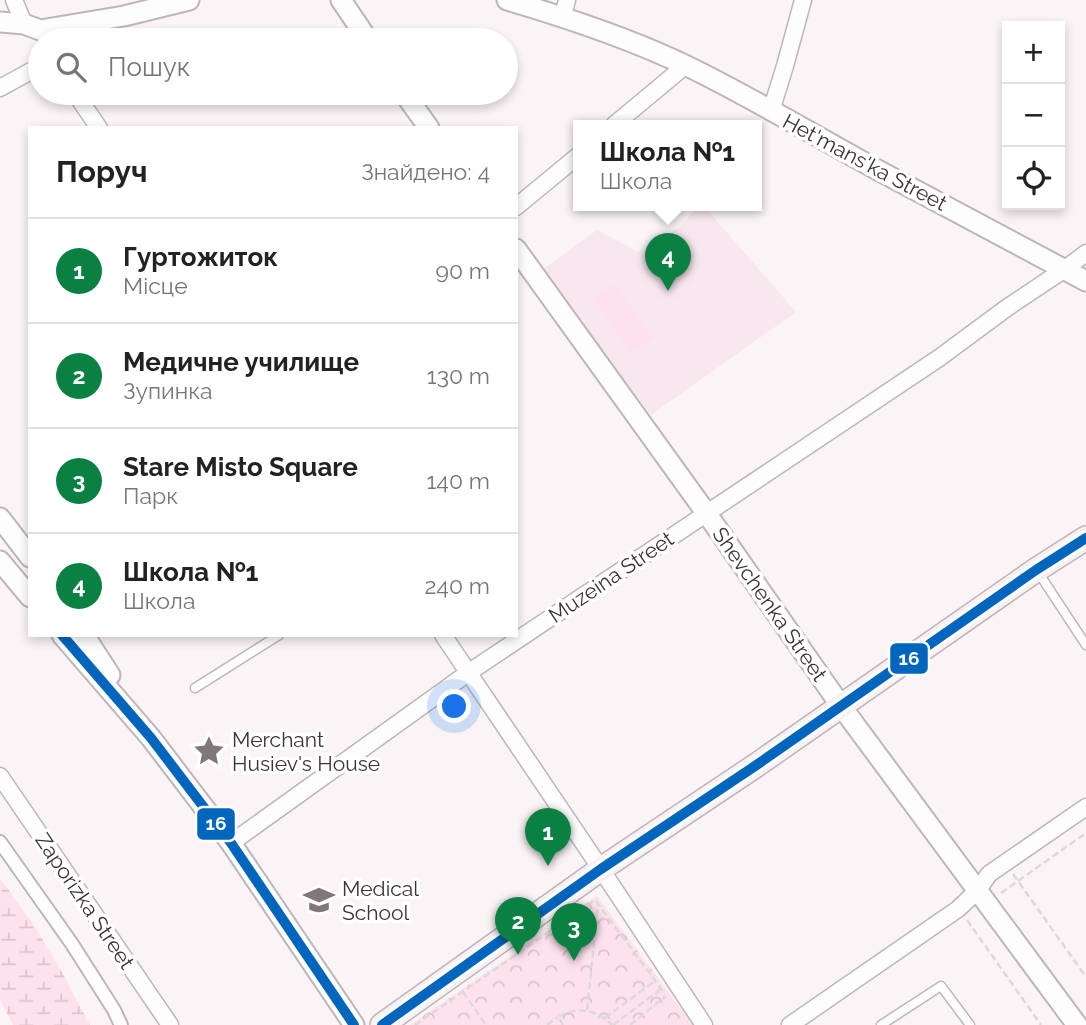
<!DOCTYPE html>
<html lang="uk">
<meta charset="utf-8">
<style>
body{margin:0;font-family:Raleway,sans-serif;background:#f2f2f2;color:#222}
.controls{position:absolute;right:21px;top:21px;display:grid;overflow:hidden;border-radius:0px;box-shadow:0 4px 10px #0003}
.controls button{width:63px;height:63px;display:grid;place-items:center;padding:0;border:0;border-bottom:2px solid #e0e0e0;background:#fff;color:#222;font:35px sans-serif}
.you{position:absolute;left:455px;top:707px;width:24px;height:24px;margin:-18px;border:5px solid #fff;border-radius:50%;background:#1a73e8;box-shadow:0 0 0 10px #1a73e833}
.badge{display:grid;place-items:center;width:46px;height:46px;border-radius:50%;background:#0b8043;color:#fff;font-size:23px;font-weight:700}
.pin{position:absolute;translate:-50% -58px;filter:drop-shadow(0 2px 4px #0008)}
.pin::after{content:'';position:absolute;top:37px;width:24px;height:21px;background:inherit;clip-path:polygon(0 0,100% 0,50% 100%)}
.popup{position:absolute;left:573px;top:120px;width:189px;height:91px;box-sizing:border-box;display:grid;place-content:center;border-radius:0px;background:#fff;filter:drop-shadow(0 2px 5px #0005);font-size:23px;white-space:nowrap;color:#767676}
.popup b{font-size:26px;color:#222}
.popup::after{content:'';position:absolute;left:50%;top:100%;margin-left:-14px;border:14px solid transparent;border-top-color:#fff}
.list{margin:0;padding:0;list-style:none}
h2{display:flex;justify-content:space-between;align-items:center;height:91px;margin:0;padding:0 28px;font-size:30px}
h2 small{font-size:23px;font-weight:400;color:#767676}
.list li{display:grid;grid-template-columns:46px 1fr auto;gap:21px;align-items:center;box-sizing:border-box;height:105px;padding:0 28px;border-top:2px solid #e0e0e0}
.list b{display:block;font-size:26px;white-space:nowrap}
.list p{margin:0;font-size:23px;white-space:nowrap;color:#767676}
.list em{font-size:23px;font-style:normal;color:#767676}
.icon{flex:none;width:38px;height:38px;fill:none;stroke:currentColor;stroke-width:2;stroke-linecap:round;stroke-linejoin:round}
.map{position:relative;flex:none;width:1086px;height:1025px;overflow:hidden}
.search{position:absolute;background:#fff;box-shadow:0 4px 10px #0003;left:28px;top:28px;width:490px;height:77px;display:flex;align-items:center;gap:18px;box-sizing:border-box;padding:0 24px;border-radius:38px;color:#767676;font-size:26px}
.panel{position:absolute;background:#fff;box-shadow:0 4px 10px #0003;left:28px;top:126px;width:490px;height:511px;border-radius:0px}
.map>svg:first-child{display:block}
.built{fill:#f8e7ee}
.forest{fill:url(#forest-crowns)}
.wetland{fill:url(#wetland-marsh)}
.pitch{fill:#fde2ed}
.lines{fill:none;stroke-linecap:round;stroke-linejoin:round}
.service-casing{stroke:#beb5b9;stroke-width:11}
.pedestrian-casing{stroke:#beb5b9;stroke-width:16}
.minor-casing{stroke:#beb5b9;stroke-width:19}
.tertiary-casing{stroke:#beb5b9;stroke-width:23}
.secondary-casing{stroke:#beb5b9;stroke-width:26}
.path{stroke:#dcd9da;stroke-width:2.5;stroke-dasharray:7 3.5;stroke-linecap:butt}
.service{stroke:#fefdfe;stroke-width:8}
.pedestrian{stroke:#fefdfe;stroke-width:12}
.minor{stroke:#fefdfe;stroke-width:16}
.tertiary{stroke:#fefdfe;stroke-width:19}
.secondary{stroke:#f7f1f4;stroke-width:23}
.bus-1-casing{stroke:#fff;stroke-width:16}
.bus-1{stroke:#0065bd;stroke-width:10}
.labels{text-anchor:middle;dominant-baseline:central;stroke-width:7;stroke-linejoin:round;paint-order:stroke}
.street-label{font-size:21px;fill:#3f3338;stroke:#fff}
.poi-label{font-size:21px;fill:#3f3338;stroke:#fff;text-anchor:start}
.line-badge{stroke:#fff;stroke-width:2.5}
.badge-label{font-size:19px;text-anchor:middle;font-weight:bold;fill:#fff}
</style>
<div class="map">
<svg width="1086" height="1025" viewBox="0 0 1086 1025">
<defs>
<pattern id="forest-crowns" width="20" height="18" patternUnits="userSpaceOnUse" patternTransform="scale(1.75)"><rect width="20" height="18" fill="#fde2ed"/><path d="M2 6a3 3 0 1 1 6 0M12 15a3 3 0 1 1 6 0" fill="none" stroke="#dac2cc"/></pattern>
<pattern id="wetland-marsh" width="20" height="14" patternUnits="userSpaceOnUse" patternTransform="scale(1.75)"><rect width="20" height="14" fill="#fde2ed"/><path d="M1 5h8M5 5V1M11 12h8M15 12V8" fill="none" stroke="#dac2cc"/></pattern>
</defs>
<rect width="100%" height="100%" fill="#fbf4f7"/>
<!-- built -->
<path class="built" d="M 699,205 L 703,205 L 796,312 L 651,415 L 542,270 L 597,230 L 639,252 L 680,227 Z"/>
<!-- forest -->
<path class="forest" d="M 597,896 L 693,1025 L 410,1025 Z"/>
<!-- wetland -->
<path class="wetland" d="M 0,878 L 36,928 L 63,974 L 90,1025 L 13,1025 L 0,1000 Z"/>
<!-- pitch -->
<path class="pitch" d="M 614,284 L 653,338 L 632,353 L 593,299 Z"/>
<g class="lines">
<defs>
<g id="service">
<path d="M 1038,572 L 1086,645"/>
<path d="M 195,688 L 279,635"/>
<path d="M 881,1025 L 941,986 L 970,1025"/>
</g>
<path id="pedestrian" d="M 0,842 L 72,944 L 114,1010 L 121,1025"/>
<g id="minor">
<path d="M 14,0 L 24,24"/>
<path d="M 563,16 L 567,0"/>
<path d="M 0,88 L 40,66"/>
<path d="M 75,93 L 99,128"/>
<path d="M 771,111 L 785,66 L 803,0"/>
<path d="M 614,125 L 686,65"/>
<path d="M 516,207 L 579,155"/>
<path d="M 443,635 L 601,869 L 704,1025"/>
<path d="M 0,776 L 170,1025"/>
<path d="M 231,843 L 468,673 L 939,358 L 1008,307 L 1065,269 L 1086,253"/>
<path d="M 790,1025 L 958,909 L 978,890 L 989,874 L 1086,807"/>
</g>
<g id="tertiary">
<path d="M 341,0 L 368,40"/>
<path d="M 507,0 C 568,18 629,38 687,66 C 751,97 812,134 874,168 C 944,206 1015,243 1086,281"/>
<path d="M 0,22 L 24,24 L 40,30 L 124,16 L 189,0"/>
<path d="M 404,93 L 429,128"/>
<path d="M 516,249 L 707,514 L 841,706 L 1077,1025"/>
<path d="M 0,518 L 30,557"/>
<path d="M 0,561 L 30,597"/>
<path d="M 62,635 L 151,738 L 231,843 L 354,1025"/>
<path d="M 84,635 L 110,675"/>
</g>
<path id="secondary" d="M 382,1025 L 601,869 L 758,764 L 1036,570 L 1086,538"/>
</defs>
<!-- service casing -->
<use href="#service" class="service-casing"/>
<!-- pedestrian casing -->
<use href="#pedestrian" class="pedestrian-casing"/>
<!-- minor casing -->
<use href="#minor" class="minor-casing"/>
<!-- tertiary casing -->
<use href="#tertiary" class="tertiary-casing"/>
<!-- secondary casing -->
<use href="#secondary" class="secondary-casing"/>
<!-- path -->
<g class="path">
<path d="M 1013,874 L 1086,977"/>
<path d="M 1001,893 L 1086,833"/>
<path d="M 967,920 L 1041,1025"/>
<path d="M 463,992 L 486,1025"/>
<path d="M 587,1010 L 598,905"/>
<path d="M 605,1018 L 655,981"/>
<path d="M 415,1025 L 595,900 L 665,994"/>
<path d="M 547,1025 L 558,1017"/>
<path d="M 563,1025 L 558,1017 C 578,1006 596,1009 612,1025"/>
<path d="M 613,1025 L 661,989"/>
<path d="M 630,1025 L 666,996"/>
</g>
<!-- service -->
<use href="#service" class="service"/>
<!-- pedestrian -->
<use href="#pedestrian" class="pedestrian"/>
<!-- minor -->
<use href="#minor" class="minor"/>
<!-- tertiary -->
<use href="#tertiary" class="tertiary"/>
<!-- secondary -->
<use href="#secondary" class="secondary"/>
<defs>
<g id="bus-1">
<path d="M 62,635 L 151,738 L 231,843 L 354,1025"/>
<path d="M 382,1025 L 601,869 L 758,764 L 1036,570 L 1086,538"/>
</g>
</defs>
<!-- bus-1 casing -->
<use href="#bus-1" class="bus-1-casing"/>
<!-- bus-1 -->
<use href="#bus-1" class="bus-1"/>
</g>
<!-- icons -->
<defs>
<symbol id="sight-bare" viewBox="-9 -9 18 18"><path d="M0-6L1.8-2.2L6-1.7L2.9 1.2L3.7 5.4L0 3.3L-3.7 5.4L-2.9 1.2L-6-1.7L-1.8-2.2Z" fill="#81777b" stroke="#fff" stroke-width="2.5" paint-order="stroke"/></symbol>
<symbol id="university-bare" viewBox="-9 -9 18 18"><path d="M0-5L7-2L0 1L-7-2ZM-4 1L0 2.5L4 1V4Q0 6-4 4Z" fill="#81777b" stroke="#fff" stroke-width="2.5" paint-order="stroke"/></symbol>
</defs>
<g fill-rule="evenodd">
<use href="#sight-bare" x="187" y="729" width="44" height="44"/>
<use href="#university-bare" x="297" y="878" width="44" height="44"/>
</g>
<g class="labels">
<!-- street labels -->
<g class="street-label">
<text transform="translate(865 162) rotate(28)">Het'mans'ka Street</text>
<text transform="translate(611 577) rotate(-34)">Muzeina Street</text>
<text transform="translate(770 604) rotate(55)">Shevchenka Street</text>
<text transform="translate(85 901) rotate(56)">Zaporizka Street</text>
</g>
<!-- poi labels -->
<g class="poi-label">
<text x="232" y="739">Merchant<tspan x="232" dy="24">Husiev's House</tspan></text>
<text x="342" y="888">Medical<tspan x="342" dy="24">School</tspan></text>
</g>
</g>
<g class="line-badge">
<rect x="889" y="642" width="40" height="33" rx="7" fill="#0065bd"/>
<rect x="196" y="807" width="40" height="34" rx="7" fill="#0065bd"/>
</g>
<g class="badge-label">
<text x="909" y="665">16</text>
<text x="216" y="830">16</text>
</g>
</svg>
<div class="controls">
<button>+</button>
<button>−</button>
<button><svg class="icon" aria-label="locate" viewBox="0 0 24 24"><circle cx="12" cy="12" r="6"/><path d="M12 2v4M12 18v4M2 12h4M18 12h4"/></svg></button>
</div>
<div class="you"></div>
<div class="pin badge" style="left:548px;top:866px">1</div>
<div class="pin badge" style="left:518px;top:955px">2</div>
<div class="pin badge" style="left:574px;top:961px">3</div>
<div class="pin badge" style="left:668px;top:291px">4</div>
<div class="popup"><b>Школа №1</b>Школа</div>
<div class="search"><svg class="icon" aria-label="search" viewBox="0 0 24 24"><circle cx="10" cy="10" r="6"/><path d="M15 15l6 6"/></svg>Пошук</div>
<section class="panel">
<h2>Поруч<small>Знайдено: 4</small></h2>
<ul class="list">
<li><span class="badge">1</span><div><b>Гуртожиток</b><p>Місце</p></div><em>90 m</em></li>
<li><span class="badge">2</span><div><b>Медичне училище</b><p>Зупинка</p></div><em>130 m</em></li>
<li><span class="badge">3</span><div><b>Stare Misto Square</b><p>Парк</p></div><em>140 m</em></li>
<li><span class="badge">4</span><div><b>Школа №1</b><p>Школа</p></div><em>240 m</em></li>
</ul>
</section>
</div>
